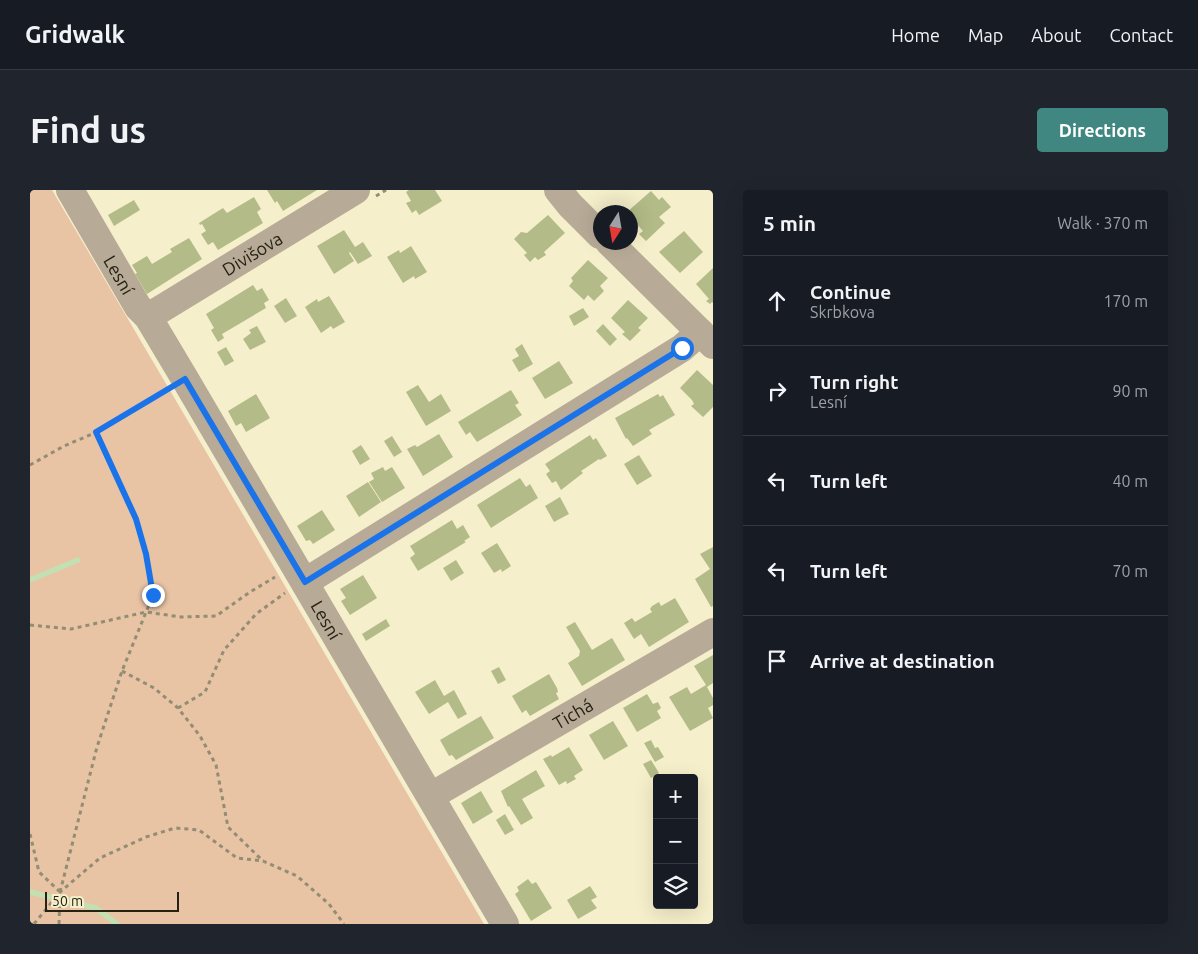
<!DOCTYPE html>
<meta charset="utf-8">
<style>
body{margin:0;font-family:Ubuntu,sans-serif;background:#20242c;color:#f1f3f6}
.controls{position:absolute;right:15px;bottom:15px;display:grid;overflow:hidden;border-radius:5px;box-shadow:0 5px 20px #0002}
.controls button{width:45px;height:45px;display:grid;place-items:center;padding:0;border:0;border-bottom:1px solid #363941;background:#171b24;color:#f1f3f6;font:25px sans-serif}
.compass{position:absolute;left:563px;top:15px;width:45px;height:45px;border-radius:50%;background:#171b24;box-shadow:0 5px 20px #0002;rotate:191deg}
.scale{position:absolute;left:15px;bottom:12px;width:134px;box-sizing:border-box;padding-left:5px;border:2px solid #252215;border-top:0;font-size:14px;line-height:18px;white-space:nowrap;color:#252215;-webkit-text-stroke:4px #f6efcb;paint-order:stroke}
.stop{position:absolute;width:15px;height:15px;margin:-11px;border:4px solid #1a73e8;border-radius:50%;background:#fff}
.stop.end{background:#1a73e8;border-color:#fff;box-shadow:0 1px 5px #0008}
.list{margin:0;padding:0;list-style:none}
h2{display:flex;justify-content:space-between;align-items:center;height:65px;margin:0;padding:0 20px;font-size:21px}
h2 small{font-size:16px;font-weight:400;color:#9ea1a6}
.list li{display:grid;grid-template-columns:32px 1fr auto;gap:15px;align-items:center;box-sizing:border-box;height:90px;padding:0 20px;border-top:1px solid #363941}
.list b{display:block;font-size:19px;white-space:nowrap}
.list p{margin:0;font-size:16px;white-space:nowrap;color:#9ea1a6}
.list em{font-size:16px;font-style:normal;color:#9ea1a6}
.icon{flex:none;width:28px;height:28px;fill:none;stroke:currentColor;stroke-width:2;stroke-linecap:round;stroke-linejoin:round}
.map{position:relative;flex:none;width:683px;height:734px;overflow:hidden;border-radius:5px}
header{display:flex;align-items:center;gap:30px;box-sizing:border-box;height:70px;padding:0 25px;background:#171b24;border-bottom:1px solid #363941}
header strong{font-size:24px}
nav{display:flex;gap:28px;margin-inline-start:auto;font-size:18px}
.intro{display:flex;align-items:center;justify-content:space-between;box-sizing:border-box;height:120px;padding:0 30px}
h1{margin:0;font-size:35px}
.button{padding:12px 22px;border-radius:5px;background:#408782;color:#fff;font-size:18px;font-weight:700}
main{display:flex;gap:30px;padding:0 30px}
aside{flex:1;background:#171b24;border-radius:5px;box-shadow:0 5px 20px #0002}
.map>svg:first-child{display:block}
.green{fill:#e8c3a4}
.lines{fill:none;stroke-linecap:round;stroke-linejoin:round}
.stream{stroke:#c2e0b1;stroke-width:5.5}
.building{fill:#b3bc88}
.path{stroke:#928d74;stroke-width:3;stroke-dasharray:4 4;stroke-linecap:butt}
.minor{stroke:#b7aa96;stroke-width:28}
.route{stroke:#1a73e8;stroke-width:6}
.labels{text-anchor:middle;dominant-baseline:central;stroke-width:4.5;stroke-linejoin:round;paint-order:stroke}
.street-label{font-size:18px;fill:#252215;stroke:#f6efcb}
</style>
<header>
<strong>Gridwalk</strong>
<nav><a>Home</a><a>Map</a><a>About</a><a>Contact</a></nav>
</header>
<div class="intro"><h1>Find us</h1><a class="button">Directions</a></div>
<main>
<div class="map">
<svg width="683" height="734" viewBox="0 0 683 734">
<rect width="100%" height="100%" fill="#f6efcb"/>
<!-- green -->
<path class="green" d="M 0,0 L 22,0 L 454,734 L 0,734 Z"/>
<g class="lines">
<!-- stream -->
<g class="stream">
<path d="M 0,390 L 48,370"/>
<path d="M 0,702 L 66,718 L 87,734"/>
</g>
</g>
<!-- building -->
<g class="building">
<path d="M 237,0 L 287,0 L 253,21 L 247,11 L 245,13 Z"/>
<path d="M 379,0 L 405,0 L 412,11 L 389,25 L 386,20 L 382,23 L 376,13 L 381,11 L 376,2 Z"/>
<path d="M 621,1 L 629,10 L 632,7 L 641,17 L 629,27 L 635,33 L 616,51 L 609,44 L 613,41 L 600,27 L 600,22 L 597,22 Z"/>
<path d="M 224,7 L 231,19 L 227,22 L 233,33 L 188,60 L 183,52 L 178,55 L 171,44 L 176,41 L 172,34 L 170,35 L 169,33 L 193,18 L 197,23 Z"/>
<path d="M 104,10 L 110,20 L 84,36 L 78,25 Z"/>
<path d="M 518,25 L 535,43 L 514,62 L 516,65 L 508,70 L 505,67 L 500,72 L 494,65 L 497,63 L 484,49 L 491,42 L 497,43 Z"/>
<path d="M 314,40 L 325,57 L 333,52 L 342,66 L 328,74 L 320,62 L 319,63 L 324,71 L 304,84 L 287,56 Z"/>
<path d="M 654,41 L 673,62 L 650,83 L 629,62 Z"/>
<path d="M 159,48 L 172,69 L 117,104 L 105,84 L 107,83 L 102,75 L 117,66 L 122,74 L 142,62 L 140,59 Z"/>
<path d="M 381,56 L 397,82 L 385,89 L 384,86 L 373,93 L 357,67 L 369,60 L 370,63 Z"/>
<path d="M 558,70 L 578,88 L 570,96 L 574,101 L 564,111 L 558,105 L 554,110 L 539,96 L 543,91 L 541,88 Z"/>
<path d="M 683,78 L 683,113 L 682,112 L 680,114 L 676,111 L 679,109 L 666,94 Z"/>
<path d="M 223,95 L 227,101 L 232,98 L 239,110 L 234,113 L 236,118 L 192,144 L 194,148 L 188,152 L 181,140 L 184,138 L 176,124 Z"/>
<path d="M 299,106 L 315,132 L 303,139 L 301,136 L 291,143 L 275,117 L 287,109 L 288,112 Z"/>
<path d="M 256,108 L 267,126 L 255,133 L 244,116 Z"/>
<path d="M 598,110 L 618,128 L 608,138 L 611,140 L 600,151 L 592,144 L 595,142 L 581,128 Z"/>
<path d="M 553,118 L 559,127 L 544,136 L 539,126 Z"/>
<path d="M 573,134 L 587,149 L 580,156 L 566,141 Z"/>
<path d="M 227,136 L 236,152 L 220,160 L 213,149 L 221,143 L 219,140 Z"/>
<path d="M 492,154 L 503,174 L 489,182 L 482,170 L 489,166 L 485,159 Z"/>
<path d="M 196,157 L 204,171 L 195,176 L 187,162 Z"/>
<path d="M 529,171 L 543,193 L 515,209 L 502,188 Z"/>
<path d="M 667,180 L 683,195 L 683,217 L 673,227 L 661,216 L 664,214 L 662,210 L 650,198 Z"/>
<path d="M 388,195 L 399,212 L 411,204 L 421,221 L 396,236 L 376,202 Z"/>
<path d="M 481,200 L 489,213 L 485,215 L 492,225 L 447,252 L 440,242 L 436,245 L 428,232 Z"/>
<path d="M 226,204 L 240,228 L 216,242 L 211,233 L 206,236 L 198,221 Z"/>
<path d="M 628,204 L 630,207 L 633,205 L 645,225 L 619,240 L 622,244 L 603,256 L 597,248 L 596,249 L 585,228 Z"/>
<path d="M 409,244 L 423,267 L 393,286 L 377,259 L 385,255 L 387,257 Z"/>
<path d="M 560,245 L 563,250 L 566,248 L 577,266 L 570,270 L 569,269 L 551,281 L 553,283 L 531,300 L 526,291 L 522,293 L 516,284 L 520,281 L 515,274 Z"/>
<path d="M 362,246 L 372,262 L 364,267 L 354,251 Z"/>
<path d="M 331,255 L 340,269 L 330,275 L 322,261 Z"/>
<path d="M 609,265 L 622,286 L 607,295 L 594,274 Z"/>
<path d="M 353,277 L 355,281 L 362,277 L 375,298 L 352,312 L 339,292 L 344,289 L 341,283 Z"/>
<path d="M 490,288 L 496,297 L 500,294 L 508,308 L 461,338 L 447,315 Z"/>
<path d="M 338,292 L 351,312 L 329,327 L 316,306 Z"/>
<path d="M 530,307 L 539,324 L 524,332 L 515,316 Z"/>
<path d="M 292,320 L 305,340 L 283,354 L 280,350 L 276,351 L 267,336 Z"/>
<path d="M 422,330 L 427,339 L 433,335 L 440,347 L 434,351 L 436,352 L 388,381 L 380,368 L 385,364 L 380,356 Z"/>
<path d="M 467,353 L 481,376 L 472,382 L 471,379 L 464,383 L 451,363 Z"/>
<path d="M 683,357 L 683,416 L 681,417 L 665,389 L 680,379 L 670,364 Z"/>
<path d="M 426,370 L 434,383 L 421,391 L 413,378 Z"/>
<path d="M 333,385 L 347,408 L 320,425 L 311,411 L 316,408 L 310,399 Z"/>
<path d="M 645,408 L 659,432 L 619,457 L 611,444 L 604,449 L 594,433 L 602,428 L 605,432 L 622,422 L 620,419 L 622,416 L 629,412 L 631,416 Z"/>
<path d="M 356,429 L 360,436 L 336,451 L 332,444 Z"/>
<path d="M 545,432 L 562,460 L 582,448 L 595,470 L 552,496 L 538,473 L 549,466 L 550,461 L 536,437 Z"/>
<path d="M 683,465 L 683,493 L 677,497 L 683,508 L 683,515 L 678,518 L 683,528 L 660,541 L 639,507 L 657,497 L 661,504 L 676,495 L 664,476 Z"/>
<path d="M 469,477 L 476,490 L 468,494 L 461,481 Z"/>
<path d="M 519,484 L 527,498 L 528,502 L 526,503 L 529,509 L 500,526 L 496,520 L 492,523 L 482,506 Z"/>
<path d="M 405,490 L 414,506 L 424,500 L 437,524 L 428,529 L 418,512 L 399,524 L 385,502 Z"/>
<path d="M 617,504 L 623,514 L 628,512 L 631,518 L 627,521 L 631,528 L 607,542 L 593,518 Z"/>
<path d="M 451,526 L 464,548 L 426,570 L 422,565 L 419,566 L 410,550 Z"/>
<path d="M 583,531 L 598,556 L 574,570 L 559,545 Z"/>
<path d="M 621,550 L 625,558 L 628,557 L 634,567 L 625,572 L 614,553 Z"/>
<path d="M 539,557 L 553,580 L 544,586 L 546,589 L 537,594 L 536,591 L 529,595 L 513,569 L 521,565 L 522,567 Z"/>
<path d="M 621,570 L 629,583 L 621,588 L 613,574 Z"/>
<path d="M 506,580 L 515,596 L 492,609 L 503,628 L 491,635 L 479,616 L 478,617 L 471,601 Z"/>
<path d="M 451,601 L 463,622 L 443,634 L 431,613 Z"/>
<path d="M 475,624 L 484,640 L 475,645 L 466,630 Z"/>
<path d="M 498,689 L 502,694 L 506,692 L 522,718 L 501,731 L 485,704 L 489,701 L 487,697 Z"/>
<path d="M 560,696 L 567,707 L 561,710 L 567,718 L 548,729 L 537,710 Z"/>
</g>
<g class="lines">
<!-- path -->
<g class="path">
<path d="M 346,6 L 356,0"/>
<path d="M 0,275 L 34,256 L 67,242 L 138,199"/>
<path d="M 0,435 L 41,439 L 116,422 L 151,427 L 186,426 L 220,402 L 245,387"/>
<path d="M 92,481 L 124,498 L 148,518 L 170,546 L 186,575 L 198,637 L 233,671"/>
<path d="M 148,518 L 175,502 L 194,460 L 226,424 L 255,403"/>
<path d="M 0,644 L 9,682 L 29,701"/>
<path d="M 4,734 L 30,702 L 70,668 L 116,647 L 145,638 L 169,640 L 207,668 L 233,671 L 267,686 L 299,714 L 314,734"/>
<path d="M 29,734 L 30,702 L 67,557 L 92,481 L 123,405 L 116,364 L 106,329 L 67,242"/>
</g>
<!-- minor -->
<g class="minor">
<path id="s1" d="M 40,0 L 108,117 L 118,127 L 155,189 L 475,734"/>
<path d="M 528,0 L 540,15 L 570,45"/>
<path d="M 579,52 L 683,155"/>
<path id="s2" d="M 118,127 L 326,0"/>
<path d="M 275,392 L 652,158 L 670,142"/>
<path id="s3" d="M 401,606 L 683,442"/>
</g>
</g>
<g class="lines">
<!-- route -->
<path class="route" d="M 123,405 L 116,364 L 106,329 L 66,242 L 155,189 L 275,392 L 652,158"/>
</g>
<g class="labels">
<!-- street labels -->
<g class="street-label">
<text stroke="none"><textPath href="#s2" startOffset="122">Divišova</textPath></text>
<text stroke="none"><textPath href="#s1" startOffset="98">Lesní</textPath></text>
<text stroke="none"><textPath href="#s1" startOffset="501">Lesní</textPath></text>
<text stroke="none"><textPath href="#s3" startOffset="164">Tichá</textPath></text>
</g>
</g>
</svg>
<div class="controls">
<button>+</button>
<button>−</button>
<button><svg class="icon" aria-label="layers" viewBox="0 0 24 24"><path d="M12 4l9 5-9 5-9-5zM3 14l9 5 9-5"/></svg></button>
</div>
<svg class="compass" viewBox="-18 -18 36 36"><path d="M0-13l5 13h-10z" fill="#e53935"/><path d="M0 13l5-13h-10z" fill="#9ea1a6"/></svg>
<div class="scale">50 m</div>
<div class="stop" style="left:652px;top:158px"></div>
<div class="stop end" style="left:123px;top:405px"></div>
</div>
<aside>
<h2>5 min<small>Walk · 370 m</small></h2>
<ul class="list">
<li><svg class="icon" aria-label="ahead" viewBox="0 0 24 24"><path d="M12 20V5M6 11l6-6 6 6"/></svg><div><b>Continue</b><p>Skrbkova</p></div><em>170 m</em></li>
<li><svg class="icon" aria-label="right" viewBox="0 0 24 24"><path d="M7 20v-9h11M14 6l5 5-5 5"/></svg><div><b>Turn right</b><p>Lesní</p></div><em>90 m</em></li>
<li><svg class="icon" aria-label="left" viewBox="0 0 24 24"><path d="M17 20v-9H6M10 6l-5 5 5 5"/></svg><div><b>Turn left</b></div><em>40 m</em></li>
<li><svg class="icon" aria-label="left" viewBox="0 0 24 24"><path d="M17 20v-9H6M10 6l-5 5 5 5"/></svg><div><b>Turn left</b></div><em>70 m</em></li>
<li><svg class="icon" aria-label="arrive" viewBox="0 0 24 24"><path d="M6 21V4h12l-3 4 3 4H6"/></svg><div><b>Arrive at destination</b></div></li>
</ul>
</aside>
</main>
